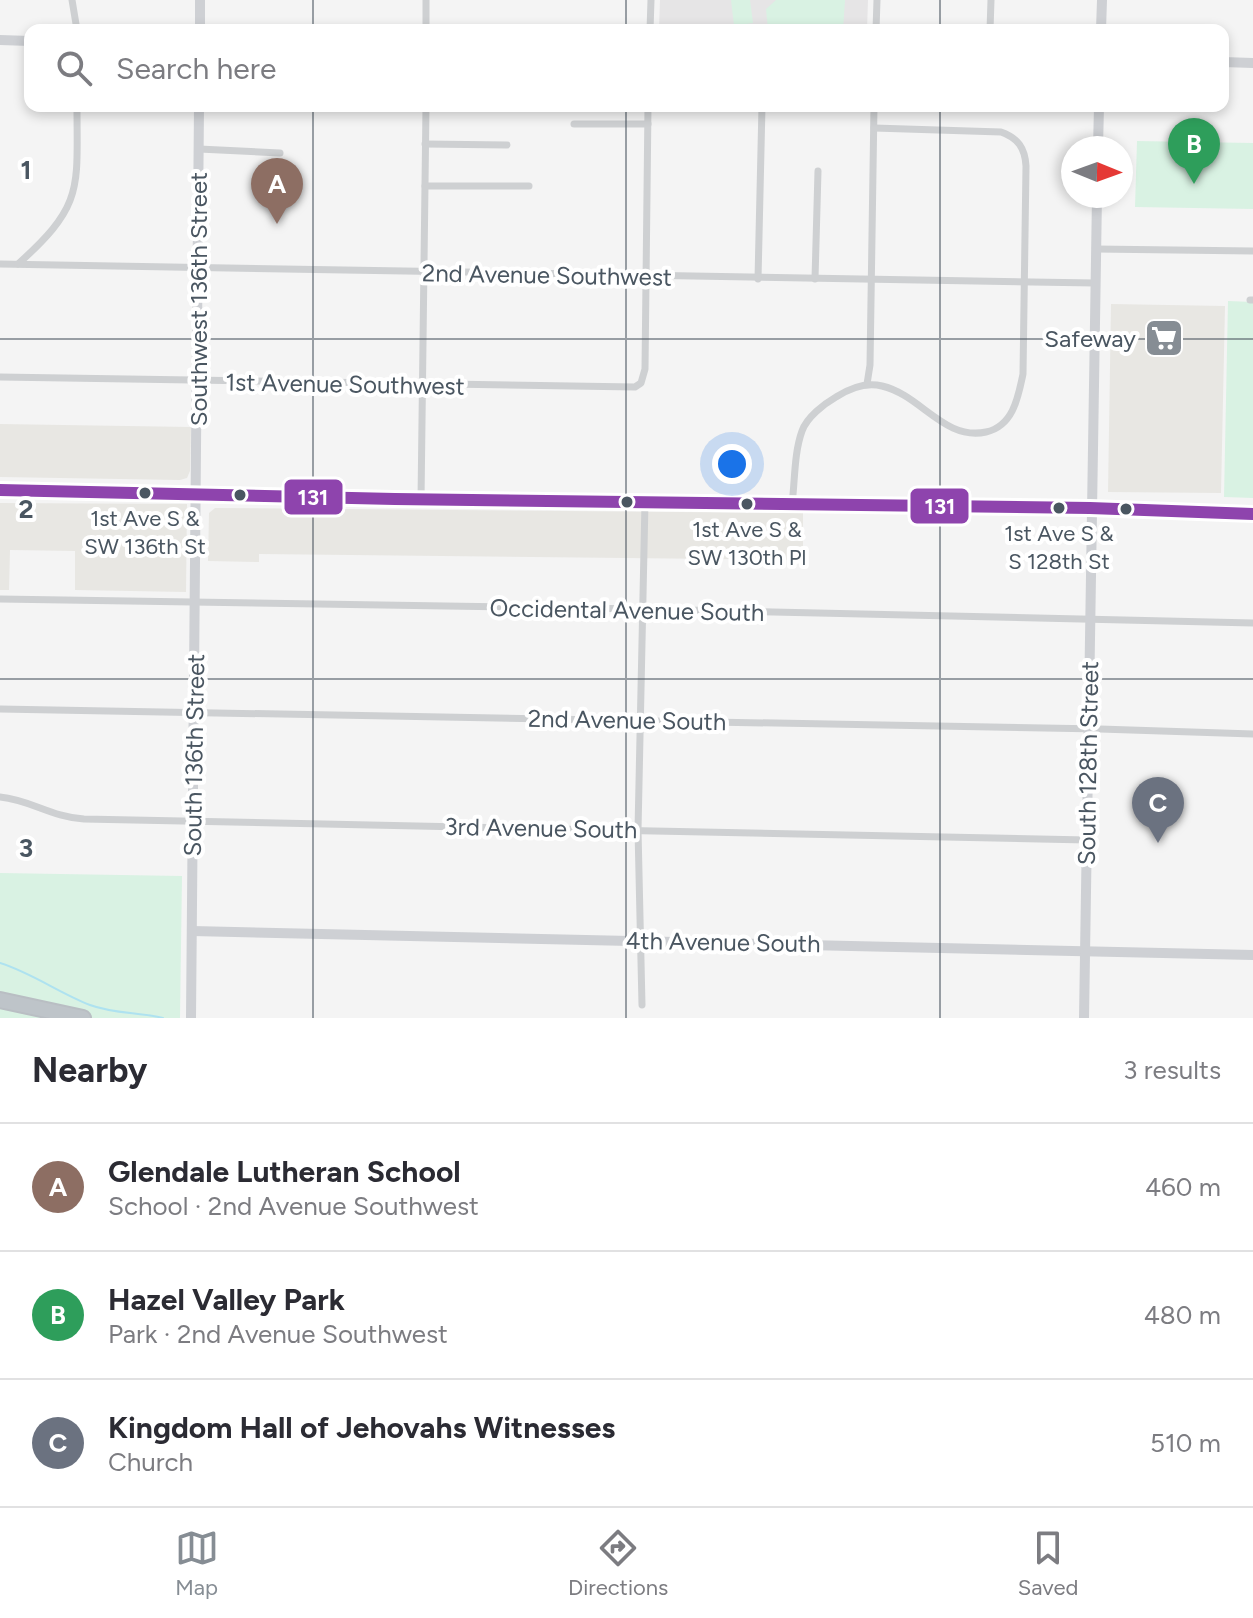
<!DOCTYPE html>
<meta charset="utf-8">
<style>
body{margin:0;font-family:Figtree,sans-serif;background:#f7f7f7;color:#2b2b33}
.compass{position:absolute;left:1061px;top:136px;width:72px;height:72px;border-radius:50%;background:#fff;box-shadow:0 4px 12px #0003;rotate:91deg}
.you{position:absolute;left:732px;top:464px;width:28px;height:28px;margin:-20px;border:6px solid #fff;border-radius:50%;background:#1a73e8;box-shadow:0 0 0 12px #1a73e833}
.badge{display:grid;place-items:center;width:52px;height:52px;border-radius:50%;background:#868d94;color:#fff;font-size:26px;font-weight:700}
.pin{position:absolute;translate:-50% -66px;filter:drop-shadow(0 2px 4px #0008)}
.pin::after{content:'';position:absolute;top:42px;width:28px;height:24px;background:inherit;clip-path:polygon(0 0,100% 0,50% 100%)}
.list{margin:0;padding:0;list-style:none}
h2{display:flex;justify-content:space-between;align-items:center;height:104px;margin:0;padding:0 32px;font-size:34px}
h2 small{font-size:26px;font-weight:400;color:#7c7c81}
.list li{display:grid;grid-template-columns:52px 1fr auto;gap:24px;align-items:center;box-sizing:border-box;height:128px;padding:0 32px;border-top:2px solid #e1e1e2}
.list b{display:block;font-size:30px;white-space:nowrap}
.list p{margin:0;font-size:26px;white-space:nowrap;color:#7c7c81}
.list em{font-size:26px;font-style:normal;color:#7c7c81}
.icon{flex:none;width:44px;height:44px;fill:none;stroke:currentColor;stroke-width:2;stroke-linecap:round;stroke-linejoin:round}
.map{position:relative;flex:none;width:1253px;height:1018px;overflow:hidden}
.search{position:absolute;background:#fff;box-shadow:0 4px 12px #0003;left:24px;right:24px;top:24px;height:88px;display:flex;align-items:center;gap:20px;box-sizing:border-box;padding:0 28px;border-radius:16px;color:#7c7c81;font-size:30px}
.sheet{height:488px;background:#fff}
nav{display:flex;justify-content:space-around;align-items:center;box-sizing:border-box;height:112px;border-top:2px solid #e1e1e2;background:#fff;font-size:22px;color:#7c7c81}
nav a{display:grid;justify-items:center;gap:4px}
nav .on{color:#868d94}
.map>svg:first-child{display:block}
.commercial{fill:#e8e7e3}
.education{fill:#e6e5e6}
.green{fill:#d9f2e3}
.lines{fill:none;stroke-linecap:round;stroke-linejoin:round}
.stream{stroke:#aee2f0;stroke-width:2}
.highway-casing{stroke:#b9bec3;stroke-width:18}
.street{stroke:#ced0d2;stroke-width:7}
.secondary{stroke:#ced0d4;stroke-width:10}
.highway{stroke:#bec4c9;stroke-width:14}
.bus-1-casing{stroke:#fff;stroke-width:18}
.bus-1{stroke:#8e44ad;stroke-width:12}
.grid{fill:none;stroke:#4a5661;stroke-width:2;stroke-opacity:0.55}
.bus-dot{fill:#4a5661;stroke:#fff;stroke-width:3}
.labels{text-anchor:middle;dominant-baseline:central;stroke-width:8;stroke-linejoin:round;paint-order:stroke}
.bus-label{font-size:22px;fill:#4a5661;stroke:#fff}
.street-label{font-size:24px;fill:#4a5661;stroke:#fff}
.poi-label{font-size:24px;fill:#4a5661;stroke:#fff;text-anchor:end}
.grid-label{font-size:26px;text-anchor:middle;font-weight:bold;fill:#4a5661;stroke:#fff;stroke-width:8;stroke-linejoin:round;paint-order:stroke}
.line-badge{stroke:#fff;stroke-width:3}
.badge-label{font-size:22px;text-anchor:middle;font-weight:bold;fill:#fff}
</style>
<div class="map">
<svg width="1253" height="1018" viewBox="0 0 1253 1018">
<rect width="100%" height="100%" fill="#f4f4f4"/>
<!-- commercial -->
<g class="commercial">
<path d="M 1111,304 L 1225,306 L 1221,493 L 1108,492 Z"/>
<path d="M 0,424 L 191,427 L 190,471 L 187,478 L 180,480 L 0,477 Z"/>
<path d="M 0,503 L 187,504 L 186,592 L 75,590 L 75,551 L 10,550 L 9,590 L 0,590 Z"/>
<path d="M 215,508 L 803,513 L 803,560 L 259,554 L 259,562 L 208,561 L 209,513 Z"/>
</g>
<!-- education -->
<path class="education" d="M 660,0 L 868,0 L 867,30 L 659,30 Z"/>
<!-- green -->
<g class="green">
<path d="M 731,0 L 750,0 L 753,23 L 734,26 Z"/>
<path d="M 776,0 L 845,0 L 843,30 L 768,30 L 766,9 Z"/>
<path d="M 1137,141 L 1253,143 L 1253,209 L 1135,207 Z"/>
<path d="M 1228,301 L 1253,302 L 1253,498 L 1224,497 Z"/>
<path d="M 0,873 L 182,876 L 180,1018 L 0,1018 Z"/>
</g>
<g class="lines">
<!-- stream -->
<path class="stream" d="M 0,963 C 32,973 59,993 90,1005 C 114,1014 139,1012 163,1018"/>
<defs>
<path id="highway" d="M 0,1000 L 83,1018"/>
</defs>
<!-- highway casing -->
<use href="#highway" class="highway-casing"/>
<!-- street -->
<g class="street">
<path d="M 72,0 L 77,30"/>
<path d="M 426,30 L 426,0"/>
<path d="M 650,30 L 651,0"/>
<path d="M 876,30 L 877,0"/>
<path d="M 990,30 L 991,0"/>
<path d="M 574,124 L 648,124"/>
<path d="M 425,144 L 507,145"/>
<path d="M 199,149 L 280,153"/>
<path d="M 425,186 L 529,186"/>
<path d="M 1096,249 L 1253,251"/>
<path d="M 0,264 L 1095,283"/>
<path d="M 18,264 C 84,205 77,189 77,106"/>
<path d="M 758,279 L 762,106"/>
<path d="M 815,279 L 818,171"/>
<path d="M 1250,300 L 1253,300"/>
<path d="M 0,377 L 635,387 L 641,383 L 645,369 L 648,106"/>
<path d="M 867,384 L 870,365 L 874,106"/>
<path d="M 421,500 L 426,106"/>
<path d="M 792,504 C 795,481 794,453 802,431 C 807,417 824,404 836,397 C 850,388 866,382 882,386 C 921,395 944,441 986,432 C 1013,426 1018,398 1023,374 L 1026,166 C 1025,148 1018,138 1001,132 L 874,128"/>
<path d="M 0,599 L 643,609 L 1253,623"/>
<path d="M 0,709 L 1100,729 L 1253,734"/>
<path d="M 0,797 C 31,800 51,817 84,819 L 1087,840"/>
<path d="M 642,1005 L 638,830 L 645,502"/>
</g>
<!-- secondary -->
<g class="secondary">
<path d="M 200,30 L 200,0"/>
<path d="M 1101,30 L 1102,0"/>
<path d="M 0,40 L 30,41"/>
<path d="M 1223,62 L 1253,63"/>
<path d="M 1098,148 L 1099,106"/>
<path d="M 0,490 L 395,499 L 1090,508 L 1253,514"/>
<path d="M 192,931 L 1253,955"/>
<path d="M 191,1018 L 199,106"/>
<path d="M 1084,1018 L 1097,196"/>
</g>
<!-- highway -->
<use href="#highway" class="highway"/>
<defs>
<path id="bus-1" d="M 0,490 L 395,499 L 1090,508 L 1253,514"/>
</defs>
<!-- bus-1 casing -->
<use href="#bus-1" class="bus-1-casing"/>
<!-- bus-1 -->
<use href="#bus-1" class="bus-1"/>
</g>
<!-- grid -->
<path class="grid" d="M 313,0 L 313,30M 626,0 L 626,30M 940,0 L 940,30M 313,106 L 313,1018M 626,106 L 626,1018M 940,106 L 940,1018M 0,339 L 1253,339M 0,679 L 1253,679"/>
<!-- icons -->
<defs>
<symbol id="supermarket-square" viewBox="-11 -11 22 22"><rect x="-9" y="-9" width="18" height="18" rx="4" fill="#868d94" stroke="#fff"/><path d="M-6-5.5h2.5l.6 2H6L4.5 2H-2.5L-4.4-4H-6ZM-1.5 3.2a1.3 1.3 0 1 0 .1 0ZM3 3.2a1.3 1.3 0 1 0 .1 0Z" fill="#fff"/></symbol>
</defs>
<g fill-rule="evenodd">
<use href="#supermarket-square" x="1142" y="316" width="44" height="44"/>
</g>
<!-- markers -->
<g class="bus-dot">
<circle cx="145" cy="493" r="7"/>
<circle cx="240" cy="495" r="7"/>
<circle cx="627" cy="502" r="7"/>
<circle cx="747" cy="504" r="7"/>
<circle cx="1059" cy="508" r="7"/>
<circle cx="1126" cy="509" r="7"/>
</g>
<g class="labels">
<!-- bus labels -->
<g class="bus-label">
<text x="145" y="518">1st Ave S &amp;<tspan x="145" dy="28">SW 136th St</tspan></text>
<text x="747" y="529">1st Ave S &amp;<tspan x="747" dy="28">SW 130th Pl</tspan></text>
<text x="1059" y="533">1st Ave S &amp;<tspan x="1059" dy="28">S 128th St</tspan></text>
</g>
<!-- street labels -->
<g class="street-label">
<text transform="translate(547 275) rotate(1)">2nd Avenue Southwest</text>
<text transform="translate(198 299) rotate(-90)">Southwest 136th Street</text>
<text transform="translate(345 384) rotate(1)">1st Avenue Southwest</text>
<text transform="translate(627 610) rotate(1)">Occidental Avenue South</text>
<text transform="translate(627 720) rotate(1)">2nd Avenue South</text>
<text transform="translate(194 755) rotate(-89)">South 136th Street</text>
<text transform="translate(1088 763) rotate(-89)">South 128th Street</text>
<text transform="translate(541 828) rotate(1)">3rd Avenue South</text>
<text transform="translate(723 942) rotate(1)">4th Avenue South</text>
</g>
<!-- poi labels -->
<g class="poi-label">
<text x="1136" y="338">Safeway</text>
</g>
</g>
<g class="grid-label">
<text x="26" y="179">1</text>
<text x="26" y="518">2</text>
<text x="26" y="857">3</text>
</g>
<g class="line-badge">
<rect x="283" y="478" width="61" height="38" rx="8" fill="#8e44ad"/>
<rect x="909" y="487" width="61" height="38" rx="8" fill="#8e44ad"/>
</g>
<g class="badge-label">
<text x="313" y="505">131</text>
<text x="940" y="514">131</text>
</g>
</svg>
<svg class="compass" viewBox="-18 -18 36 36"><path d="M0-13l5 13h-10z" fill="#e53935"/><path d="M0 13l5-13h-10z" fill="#7c7c81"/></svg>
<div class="you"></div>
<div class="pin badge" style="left:277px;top:224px;background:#8d6e63">A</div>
<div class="pin badge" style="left:1194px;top:184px;background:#2e9e5b">B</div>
<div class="pin badge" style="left:1158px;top:843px;background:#6b7280">C</div>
<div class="search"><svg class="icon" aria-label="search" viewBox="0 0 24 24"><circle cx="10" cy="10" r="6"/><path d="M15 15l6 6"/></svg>Search here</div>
</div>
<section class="sheet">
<h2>Nearby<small>3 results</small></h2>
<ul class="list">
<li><span class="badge" style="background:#8d6e63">A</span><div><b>Glendale Lutheran School</b><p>School · 2nd Avenue Southwest</p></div><em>460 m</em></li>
<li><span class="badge" style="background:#2e9e5b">B</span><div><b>Hazel Valley Park</b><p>Park · 2nd Avenue Southwest</p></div><em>480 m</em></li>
<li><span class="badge" style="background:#6b7280">C</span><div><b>Kingdom Hall of Jehovahs Witnesses</b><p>Church</p></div><em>510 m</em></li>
</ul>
</section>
<nav>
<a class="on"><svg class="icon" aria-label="map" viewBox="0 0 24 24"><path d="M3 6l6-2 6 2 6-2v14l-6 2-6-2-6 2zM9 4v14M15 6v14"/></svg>Map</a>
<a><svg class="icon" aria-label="directions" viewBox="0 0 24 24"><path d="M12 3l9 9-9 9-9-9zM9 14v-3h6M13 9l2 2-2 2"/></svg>Directions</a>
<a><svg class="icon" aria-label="saved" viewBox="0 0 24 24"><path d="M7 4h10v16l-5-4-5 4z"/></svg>Saved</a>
</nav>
